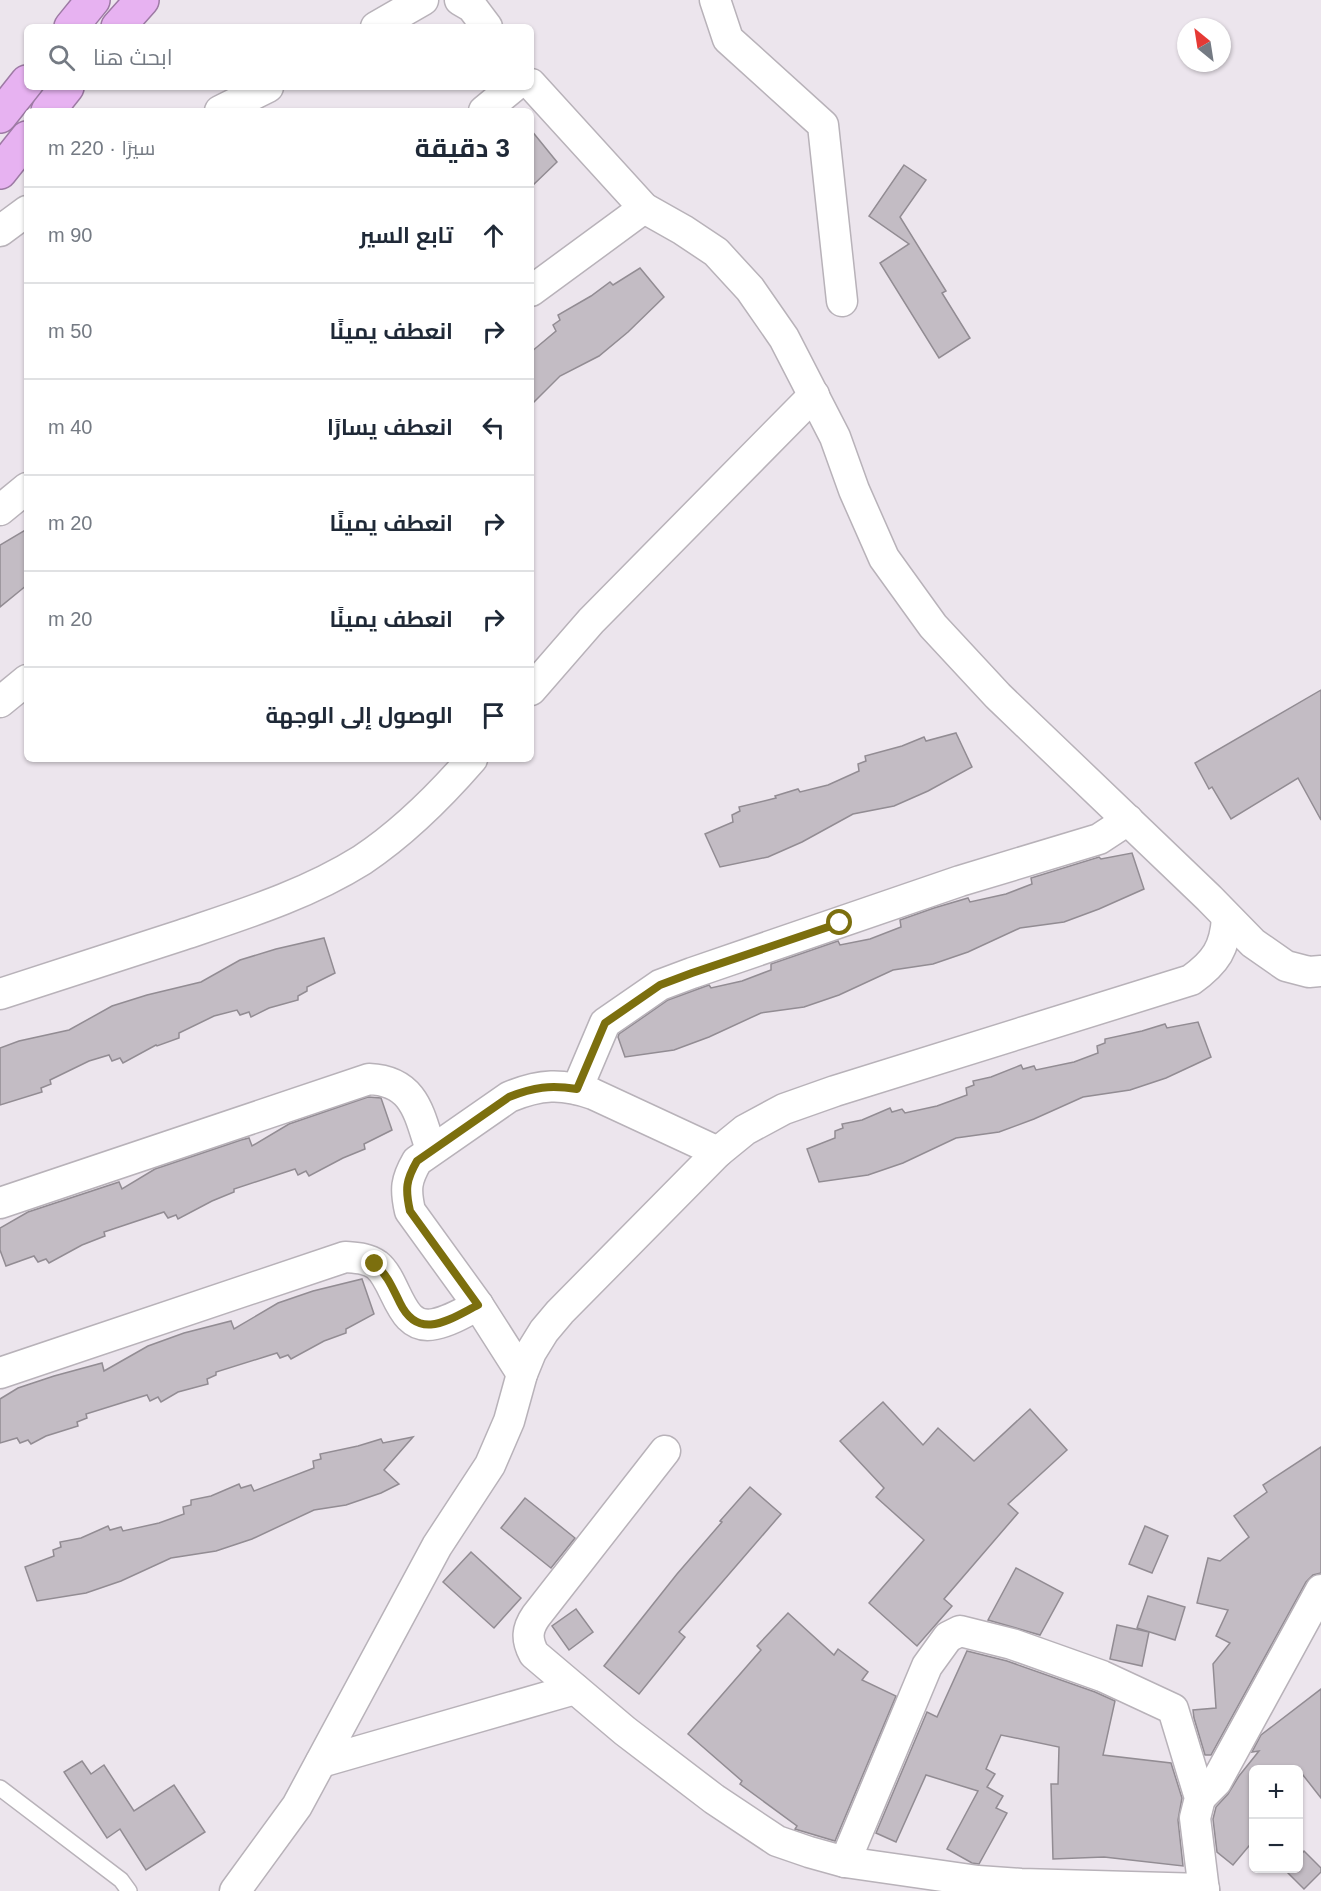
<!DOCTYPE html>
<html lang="ar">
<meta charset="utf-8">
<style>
body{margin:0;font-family:Helvetica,Cairo,sans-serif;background:#f6f6f7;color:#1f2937;direction:rtl}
.controls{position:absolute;right:18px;bottom:18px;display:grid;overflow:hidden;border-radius:9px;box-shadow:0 2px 4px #0004}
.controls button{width:54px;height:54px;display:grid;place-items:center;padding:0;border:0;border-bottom:2px solid #e0e1e3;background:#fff;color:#1f2937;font:30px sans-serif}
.compass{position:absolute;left:1177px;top:18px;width:54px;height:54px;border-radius:50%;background:#fff;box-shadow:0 2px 4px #0004;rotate:330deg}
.stop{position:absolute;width:18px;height:18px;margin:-14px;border:4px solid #7c6f0e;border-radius:50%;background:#fff}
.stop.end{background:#7c6f0e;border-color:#fff;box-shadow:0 2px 6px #0008}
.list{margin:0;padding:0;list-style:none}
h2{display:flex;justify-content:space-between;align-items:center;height:78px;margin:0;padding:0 24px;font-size:26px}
h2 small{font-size:20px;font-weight:400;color:#747a83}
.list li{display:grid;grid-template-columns:39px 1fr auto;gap:18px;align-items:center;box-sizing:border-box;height:96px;padding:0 24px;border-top:2px solid #e0e1e3}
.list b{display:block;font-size:22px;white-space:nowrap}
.list em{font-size:20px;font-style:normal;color:#747a83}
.icon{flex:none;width:33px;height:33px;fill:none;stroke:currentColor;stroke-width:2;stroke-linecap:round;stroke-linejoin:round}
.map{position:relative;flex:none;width:1321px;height:1891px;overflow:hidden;direction:ltr}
.search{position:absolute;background:#fff;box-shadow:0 2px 4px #0004;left:24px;top:24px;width:510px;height:66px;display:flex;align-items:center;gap:15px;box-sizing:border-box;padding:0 21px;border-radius:9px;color:#747a83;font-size:22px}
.panel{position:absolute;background:#fff;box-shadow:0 2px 4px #0004;left:24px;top:108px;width:510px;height:654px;border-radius:9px;direction:rtl}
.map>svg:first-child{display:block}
.building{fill:#c3bcc4;stroke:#928c93;stroke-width:1.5}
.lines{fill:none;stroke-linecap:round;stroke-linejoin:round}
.service-casing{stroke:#b8b2b9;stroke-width:18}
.minor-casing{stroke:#b8b2b9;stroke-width:33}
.motorway-casing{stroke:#9d7aa4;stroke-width:36}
.service{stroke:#fff;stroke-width:15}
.minor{stroke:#fff;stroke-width:30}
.motorway{stroke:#e7b2f1;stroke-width:33}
.route{stroke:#7c6f0e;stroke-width:8}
</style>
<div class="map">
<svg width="1321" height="1891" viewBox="0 0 1321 1891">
<rect width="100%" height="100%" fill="#ece5ed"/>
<!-- building -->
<g class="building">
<path d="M 531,130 L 557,162 L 531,187 Z"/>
<path d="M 904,165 L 926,180 L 900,217 L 946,291 L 942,293 L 970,338 L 939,358 L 880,263 L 909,244 L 869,216 Z"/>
<path d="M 640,268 L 664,297 L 628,332 L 599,356 L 560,376 L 531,405 L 531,352 L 556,331 L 553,325 L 560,320 L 558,315 L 591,296 L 610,282 L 613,285 Z"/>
<path d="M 27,529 L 27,585 L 0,607 L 0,545 Z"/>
<path d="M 1321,690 L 1321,820 L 1298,778 L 1231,819 L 1212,787 L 1209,789 L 1195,763 Z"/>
<path d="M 956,733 L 972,767 L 928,791 L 894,806 L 853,814 L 802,842 L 768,857 L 720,867 L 705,834 L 733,822 L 732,815 L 740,811 L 739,807 L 776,798 L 775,796 L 798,789 L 800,792 L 828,785 L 859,771 L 858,764 L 866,761 L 865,756 L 902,746 L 924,737 L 926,741 Z"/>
<path d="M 1132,853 L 1144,889 L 1099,909 L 1064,922 L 1020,928 L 968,952 L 933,964 L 893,970 L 839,995 L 804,1007 L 761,1013 L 709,1037 L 674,1050 L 625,1057 L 618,1037 L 619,1034 L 668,1000 L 709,985 L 711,988 L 742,981 L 771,970 L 771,964 L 835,942 L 838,941 L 840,945 L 870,939 L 901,927 L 900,920 L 934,908 L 968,898 L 970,902 L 1006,894 L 1032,884 L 1031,878 L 1099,857 L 1101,859 Z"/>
<path d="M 324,938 L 335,973 L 307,987 L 307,991 L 298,996 L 298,1000 L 269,1008 L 251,1017 L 249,1012 L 240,1015 L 237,1010 L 214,1016 L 179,1033 L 179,1038 L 157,1046 L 156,1045 L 123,1063 L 120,1058 L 112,1061 L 109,1055 L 89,1061 L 50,1080 L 51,1084 L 41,1088 L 42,1092 L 0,1105 L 0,1048 L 19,1041 L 69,1030 L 112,1006 L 147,995 L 201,982 L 240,960 L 276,949 Z"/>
<path d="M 1198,1022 L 1211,1057 L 1166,1078 L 1130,1090 L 1083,1097 L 1034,1119 L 999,1132 L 956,1138 L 903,1163 L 868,1175 L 819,1182 L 807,1149 L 835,1138 L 835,1131 L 843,1128 L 842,1124 L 862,1120 L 890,1108 L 892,1112 L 902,1109 L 905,1113 L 937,1106 L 967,1095 L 966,1088 L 974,1085 L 973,1081 L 991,1077 L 1021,1065 L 1023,1069 L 1034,1066 L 1036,1070 L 1074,1062 L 1098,1053 L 1097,1046 L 1105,1043 L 1105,1039 L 1142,1031 L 1165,1024 L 1167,1028 Z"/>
<path d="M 368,1097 L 381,1098 L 392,1130 L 364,1144 L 365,1149 L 343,1158 L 309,1176 L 306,1171 L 298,1175 L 295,1169 L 234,1189 L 234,1192 L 212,1201 L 178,1219 L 176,1215 L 168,1218 L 164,1212 L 104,1232 L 105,1236 L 82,1245 L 49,1263 L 46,1259 L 38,1262 L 34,1256 L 6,1266 L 0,1250 L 0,1228 L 28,1212 L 119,1182 L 122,1189 L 155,1169 L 241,1140 L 249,1138 L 252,1146 L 289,1124 Z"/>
<path d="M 362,1279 L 374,1314 L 346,1329 L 346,1333 L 324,1341 L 291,1359 L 288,1355 L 280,1358 L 277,1353 L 216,1372 L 216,1375 L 207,1379 L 208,1384 L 178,1392 L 161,1402 L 158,1397 L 150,1401 L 147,1395 L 86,1414 L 87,1418 L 77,1422 L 78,1426 L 46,1436 L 31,1444 L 28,1440 L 20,1443 L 17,1438 L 0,1443 L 0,1399 L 18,1388 L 54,1376 L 102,1363 L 104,1371 L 148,1346 L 184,1333 L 231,1321 L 234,1329 L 278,1303 L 313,1291 Z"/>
<path d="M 883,1402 L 923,1445 L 938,1428 L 974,1461 L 1030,1409 L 1067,1450 L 1008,1504 L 1018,1513 L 944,1599 L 952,1606 L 917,1646 L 869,1603 L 924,1540 L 876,1497 L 884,1488 L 840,1441 Z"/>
<path d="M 413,1437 L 384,1470 L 399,1484 L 381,1493 L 346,1505 L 314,1510 L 252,1539 L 216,1551 L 171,1558 L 121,1581 L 86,1593 L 37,1601 L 25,1567 L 54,1556 L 53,1550 L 61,1547 L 60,1542 L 81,1538 L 108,1526 L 110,1530 L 121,1527 L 123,1531 L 159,1523 L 184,1514 L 183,1507 L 191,1505 L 191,1500 L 211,1496 L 239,1484 L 241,1488 L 251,1485 L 254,1491 L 314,1468 L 313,1461 L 321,1459 L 320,1454 L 358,1446 L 381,1439 L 383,1443 Z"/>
<path d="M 1321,1447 L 1321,1573 L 1313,1575 L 1306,1582 L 1211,1755 L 1205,1755 L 1194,1718 L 1193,1710 L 1216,1708 L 1213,1664 L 1230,1643 L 1216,1636 L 1228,1610 L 1197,1603 L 1208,1558 L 1220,1561 L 1249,1537 L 1234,1516 L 1267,1492 L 1263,1485 Z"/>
<path d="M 750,1487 L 781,1514 L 679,1632 L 685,1637 L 639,1694 L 604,1666 L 677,1574 L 722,1522 L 720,1521 Z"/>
<path d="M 525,1498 L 575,1538 L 551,1568 L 501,1528 Z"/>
<path d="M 1145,1526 L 1168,1536 L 1152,1573 L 1129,1564 Z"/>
<path d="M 471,1552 L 521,1598 L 494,1628 L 443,1582 Z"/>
<path d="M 1016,1568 L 1063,1593 L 1040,1635 L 988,1620 Z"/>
<path d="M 1148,1596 L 1185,1607 L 1175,1640 L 1137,1628 Z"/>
<path d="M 576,1609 L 593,1632 L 569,1650 L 552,1626 Z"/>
<path d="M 788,1613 L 834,1655 L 838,1649 L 868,1672 L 862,1680 L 896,1696 L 835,1841 L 795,1829 L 797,1826 L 740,1784 L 742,1781 L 688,1734 L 761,1650 L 757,1646 Z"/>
<path d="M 1117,1625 L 1149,1632 L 1142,1666 L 1110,1659 Z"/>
<path d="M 967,1651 L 1007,1661 L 1095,1692 L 1115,1701 L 1103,1755 L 1171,1763 L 1182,1798 L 1178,1820 L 1183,1866 L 1104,1857 L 1053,1859 L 1051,1784 L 1058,1784 L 1059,1747 L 1001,1735 L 986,1769 L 995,1774 L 987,1787 L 1003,1796 L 996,1808 L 1007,1813 L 979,1864 L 972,1863 L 947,1849 L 978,1791 L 926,1775 L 896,1842 L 876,1833 L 927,1712 L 937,1717 Z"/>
<path d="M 1321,1689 L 1321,1798 L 1299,1770 L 1254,1770 L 1254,1840 L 1233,1865 L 1217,1852 L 1213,1819 L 1216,1807 L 1228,1794 L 1239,1776 L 1259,1751 L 1252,1752 L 1261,1735 Z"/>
<path d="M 82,1761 L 91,1774 L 104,1765 L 134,1811 L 174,1785 L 205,1832 L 146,1870 L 120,1829 L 107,1838 L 64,1772 Z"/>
<path d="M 1304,1851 L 1321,1868 L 1321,1872 L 1304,1889 L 1286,1871 L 1288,1869 L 1299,1869 L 1299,1857 Z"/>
</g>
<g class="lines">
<defs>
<path id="service" d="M 0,1788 L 121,1880 L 129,1891"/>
<g id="minor">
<path d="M 460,0 L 472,7 L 487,27"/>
<path d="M 715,0 L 728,39 L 823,125 L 842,301"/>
<path d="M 376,27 L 423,0"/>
<path d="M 531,84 L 644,208 L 683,230 L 716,252 L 750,289 L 784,338 L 835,437 L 854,490 L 884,558 L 933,626 L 998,696 L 1209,898 L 1253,943 L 1286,966 L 1309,972 L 1321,971"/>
<path d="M 220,111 L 268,87"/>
<path d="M 484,111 L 513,87"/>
<path d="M 0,231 L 27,211"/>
<path d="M 531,291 L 644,208"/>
<path d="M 0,510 L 27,488"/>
<path d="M 531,690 L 591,621 L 814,395"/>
<path d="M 0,702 L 27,680"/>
<path d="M 0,994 C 61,974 121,955 182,935 C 244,914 306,895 362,860 C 404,832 439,797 472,759"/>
<path d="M 577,1089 L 605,1023 L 660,985 L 692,973 L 960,881 L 1099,839 L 1128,820"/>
<path d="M 0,1203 L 369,1079 C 415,1081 419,1114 431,1150"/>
<path d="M 0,1373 L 345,1257 C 357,1258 367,1258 377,1265 C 398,1282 399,1332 435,1324 C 450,1321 465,1312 478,1305"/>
<path d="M 522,1374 L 478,1305 L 410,1211 C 405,1189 406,1180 417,1161 L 509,1097 C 540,1084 562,1083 593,1094 L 718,1152"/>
<path d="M 665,1451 L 536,1616 C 527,1629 526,1639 534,1654 L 625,1731 L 714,1799 L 777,1841 L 809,1852 L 845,1862 L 978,1881 L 1021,1884 L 1204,1889"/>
<path d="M 321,1762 L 575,1689"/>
<path d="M 1200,1798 L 1216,1782 L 1321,1590"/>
<path d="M 845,1862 L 927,1666 L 948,1637 L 960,1631 L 1012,1644 L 1102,1676 L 1173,1709 L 1200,1798 L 1195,1818 L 1204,1891"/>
<path d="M 235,1891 L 297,1806 L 437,1546 L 490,1465 L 509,1421 L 522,1374 L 531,1352 L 544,1331 L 560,1312 L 718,1152 L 745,1130 L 784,1109 L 835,1091 L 1191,980 C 1216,962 1225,948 1227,918"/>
</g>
<g id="motorway">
<path d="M 71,27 L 93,0"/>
<path d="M 118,27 L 142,0"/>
<path d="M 48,111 L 67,87"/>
<path d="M 0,116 L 27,82"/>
<path d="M 0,172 L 27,138"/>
</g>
</defs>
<!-- service casing -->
<use href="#service" class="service-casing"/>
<!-- minor casing -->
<use href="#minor" class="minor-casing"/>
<!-- motorway casing -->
<use href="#motorway" class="motorway-casing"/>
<!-- service -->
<use href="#service" class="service"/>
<!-- minor -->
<use href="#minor" class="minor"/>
<!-- motorway -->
<use href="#motorway" class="motorway"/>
</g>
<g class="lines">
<!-- route -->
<path class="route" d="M 375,1264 C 388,1276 392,1287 400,1303 C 419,1342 450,1319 478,1305 L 410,1211 C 405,1189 406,1180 417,1161 L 509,1097 C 534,1087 550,1085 577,1089 L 605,1023 L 660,985 L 692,973 L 840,923"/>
</g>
</svg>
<div class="controls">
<button>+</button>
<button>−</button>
</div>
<svg class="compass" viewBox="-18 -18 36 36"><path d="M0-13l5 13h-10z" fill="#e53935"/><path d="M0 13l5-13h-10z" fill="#747a83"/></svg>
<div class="stop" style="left:840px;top:923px"></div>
<div class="stop end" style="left:375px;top:1264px"></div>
<div class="search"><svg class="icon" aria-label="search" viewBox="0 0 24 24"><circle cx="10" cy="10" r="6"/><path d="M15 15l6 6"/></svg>ابحث هنا</div>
<section class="panel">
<h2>3 دقيقة<small>سيرًا · 220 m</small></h2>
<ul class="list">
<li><svg class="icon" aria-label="ahead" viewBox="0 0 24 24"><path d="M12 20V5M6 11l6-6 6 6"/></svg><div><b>تابع السير</b></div><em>90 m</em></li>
<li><svg class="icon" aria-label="right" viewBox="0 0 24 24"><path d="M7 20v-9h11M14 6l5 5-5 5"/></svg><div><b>انعطف يمينًا</b></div><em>50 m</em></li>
<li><svg class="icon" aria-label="left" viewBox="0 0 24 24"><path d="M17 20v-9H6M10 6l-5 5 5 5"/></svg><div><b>انعطف يسارًا</b></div><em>40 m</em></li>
<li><svg class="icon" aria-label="right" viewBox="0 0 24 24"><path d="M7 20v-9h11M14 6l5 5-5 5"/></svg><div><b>انعطف يمينًا</b></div><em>20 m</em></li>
<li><svg class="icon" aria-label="right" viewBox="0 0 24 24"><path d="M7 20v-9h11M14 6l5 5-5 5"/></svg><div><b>انعطف يمينًا</b></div><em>20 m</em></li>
<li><svg class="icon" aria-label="arrive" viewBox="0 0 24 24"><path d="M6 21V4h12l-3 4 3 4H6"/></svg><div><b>الوصول إلى الوجهة</b></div></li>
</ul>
</section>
</div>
